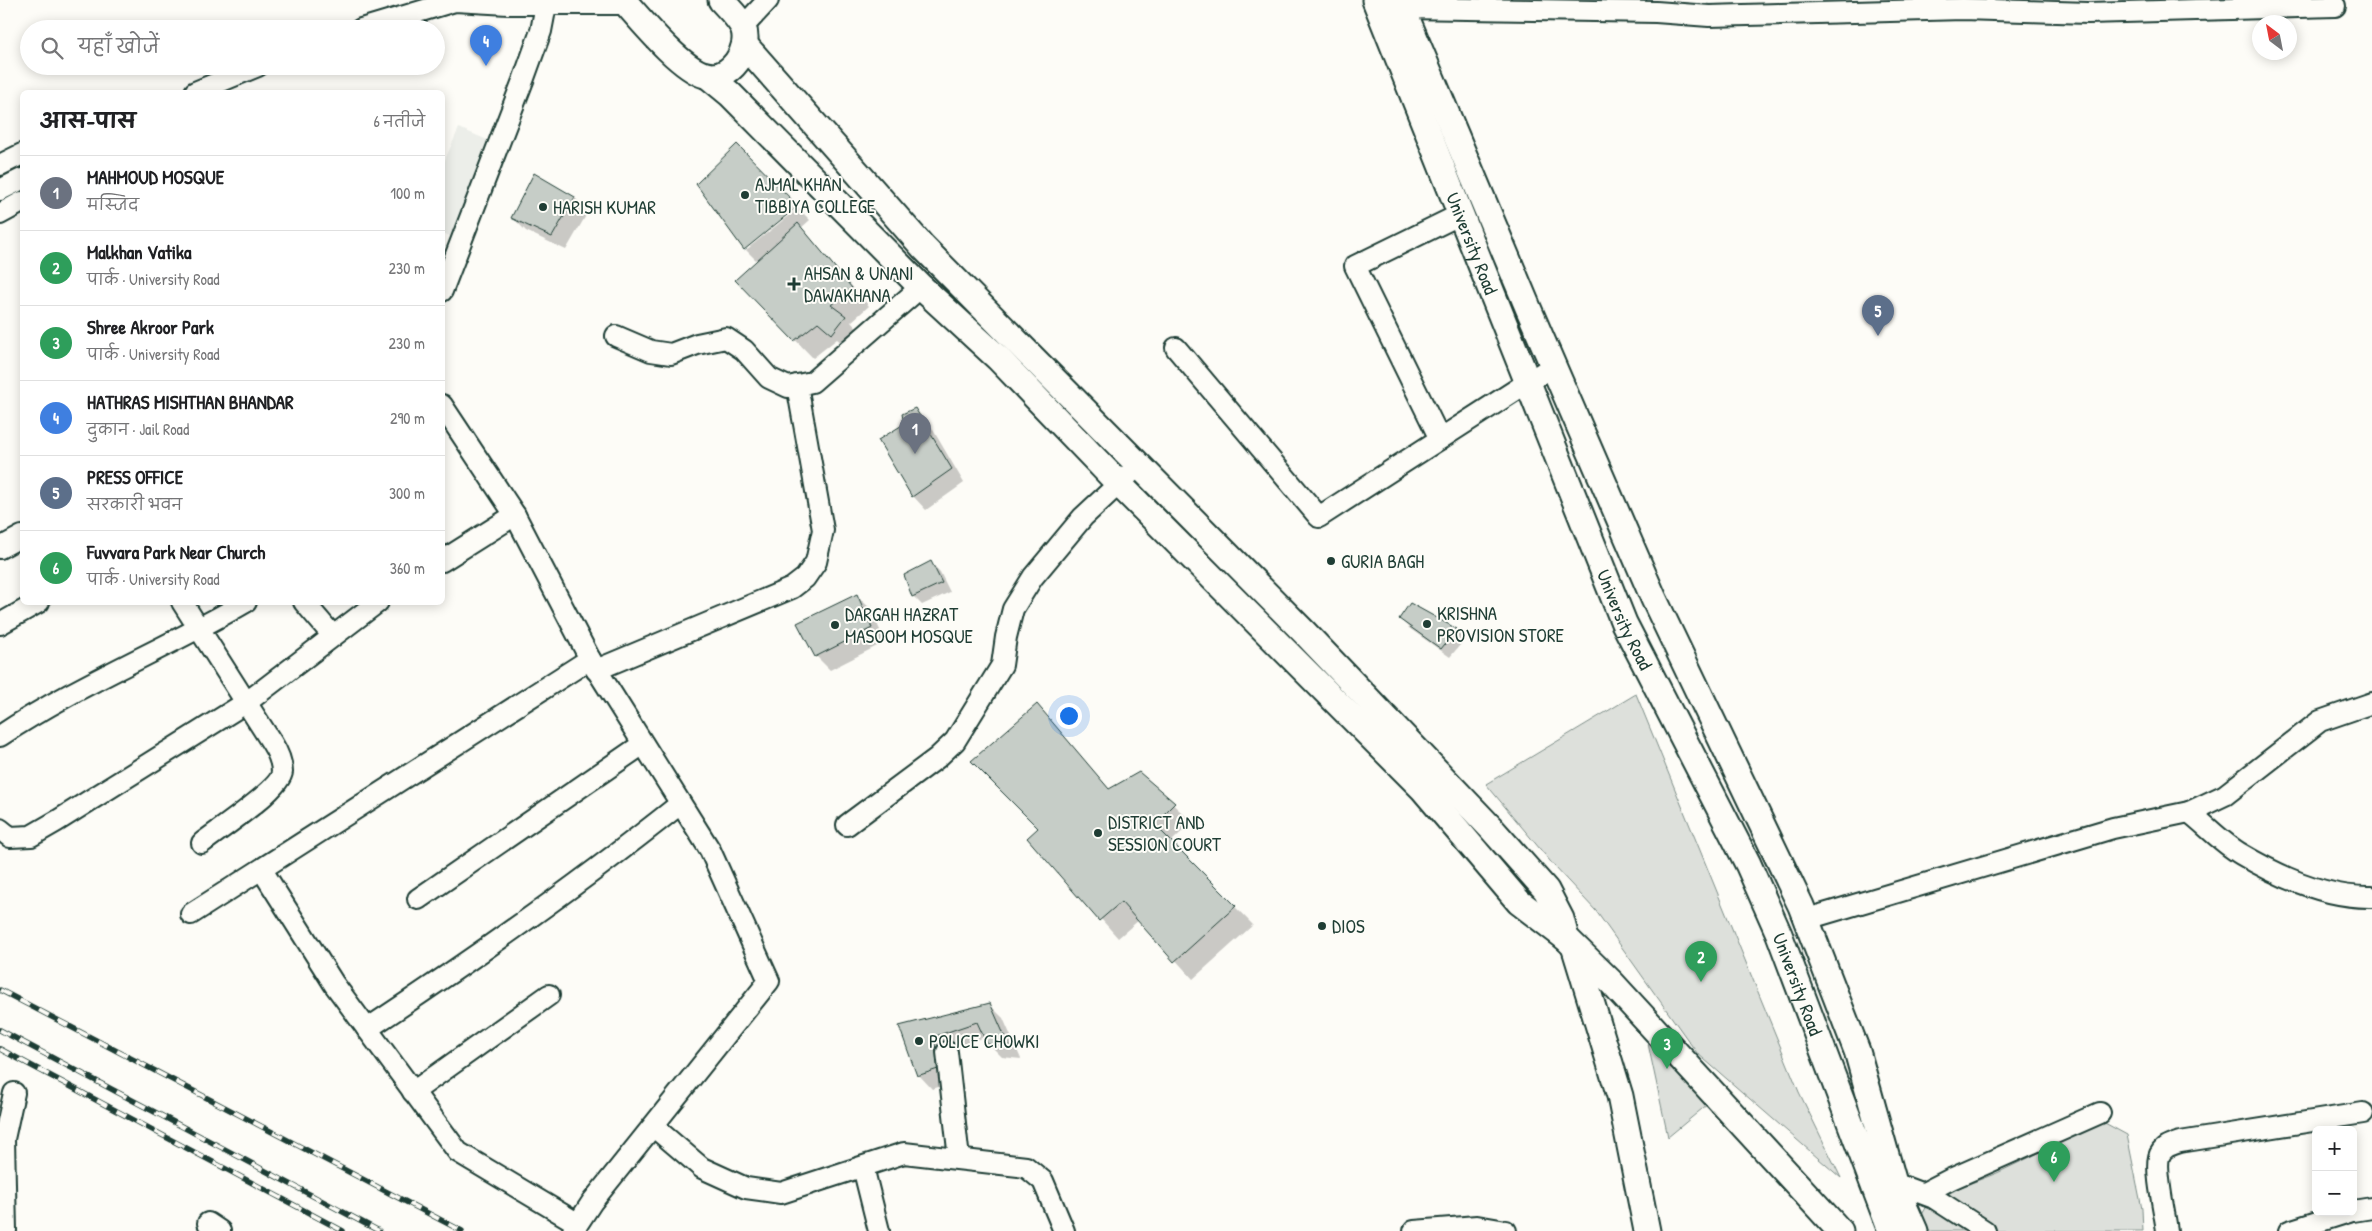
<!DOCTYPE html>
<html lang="hi">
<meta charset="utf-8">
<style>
body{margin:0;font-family:"Patrick Hand","Playpen Sans Deva",sans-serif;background:#f2f2f2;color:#202124}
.controls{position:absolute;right:15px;bottom:15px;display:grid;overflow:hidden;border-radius:8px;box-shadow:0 2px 12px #0003}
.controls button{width:45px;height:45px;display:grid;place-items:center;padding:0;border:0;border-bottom:1px solid #e0e0e0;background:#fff;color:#202124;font:25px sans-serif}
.compass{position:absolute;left:2252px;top:15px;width:45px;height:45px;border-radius:50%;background:#fff;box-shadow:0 2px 12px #0003;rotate:328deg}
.you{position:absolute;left:1068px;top:715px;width:18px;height:18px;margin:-12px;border:4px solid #fff;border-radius:50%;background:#1a73e8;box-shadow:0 0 0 8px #1a73e833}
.badge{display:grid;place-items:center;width:32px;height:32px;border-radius:50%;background:#1f3d34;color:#fff;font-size:16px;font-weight:700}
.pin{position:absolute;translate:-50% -41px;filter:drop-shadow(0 1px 2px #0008)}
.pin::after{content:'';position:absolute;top:26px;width:18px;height:15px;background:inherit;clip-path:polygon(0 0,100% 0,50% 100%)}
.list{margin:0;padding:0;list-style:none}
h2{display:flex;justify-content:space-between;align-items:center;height:65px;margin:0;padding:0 20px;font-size:21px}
h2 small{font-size:16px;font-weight:400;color:#757577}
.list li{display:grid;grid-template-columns:32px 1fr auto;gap:15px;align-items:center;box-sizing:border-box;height:75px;padding:0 20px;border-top:1px solid #e0e0e0}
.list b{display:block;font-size:19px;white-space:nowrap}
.list p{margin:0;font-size:16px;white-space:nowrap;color:#757577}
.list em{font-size:16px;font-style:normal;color:#757577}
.icon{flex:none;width:28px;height:28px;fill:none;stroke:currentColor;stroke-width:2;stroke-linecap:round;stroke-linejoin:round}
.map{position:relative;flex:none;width:2372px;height:1231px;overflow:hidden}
.search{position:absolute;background:#fff;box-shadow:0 2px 12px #0003;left:20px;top:20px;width:425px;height:55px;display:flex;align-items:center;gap:12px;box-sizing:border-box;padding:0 18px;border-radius:28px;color:#757577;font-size:19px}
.panel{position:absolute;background:#fff;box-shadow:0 2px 12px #0003;left:20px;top:90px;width:425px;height:515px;border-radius:8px}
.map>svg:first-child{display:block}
.built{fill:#eceee9}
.green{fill:#dde0db;stroke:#7e8e88}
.shadow{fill:#0003}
.building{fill:#c6cdc7;stroke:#1f3d34}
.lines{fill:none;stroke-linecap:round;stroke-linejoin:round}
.minor-casing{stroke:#1f3d34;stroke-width:24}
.major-casing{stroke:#1f3d34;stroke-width:29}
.minor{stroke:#fdfcf7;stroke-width:20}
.major{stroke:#fdfcf7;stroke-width:25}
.rail-casing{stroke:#1f3d34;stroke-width:5.5}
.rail{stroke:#fdfcf7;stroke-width:4;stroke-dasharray:11;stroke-linecap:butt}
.poi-dot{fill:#1f3d34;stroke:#fdfcf7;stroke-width:2}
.labels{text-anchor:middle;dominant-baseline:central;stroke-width:4;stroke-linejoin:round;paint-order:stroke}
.poi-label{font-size:19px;fill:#1f3d34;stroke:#fdfcf7;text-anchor:start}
.street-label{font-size:19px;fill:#1f3d34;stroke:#fdfcf7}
</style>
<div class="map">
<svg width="2372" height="1231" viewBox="0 0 2372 1231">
<rect width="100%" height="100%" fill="#fdfcf7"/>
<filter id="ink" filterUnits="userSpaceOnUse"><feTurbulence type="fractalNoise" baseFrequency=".02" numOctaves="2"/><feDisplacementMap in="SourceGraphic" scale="10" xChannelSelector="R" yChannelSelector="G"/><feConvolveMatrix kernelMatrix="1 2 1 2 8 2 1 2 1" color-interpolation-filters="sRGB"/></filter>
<g filter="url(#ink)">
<!-- built -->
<path class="built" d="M 459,128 L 497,144 L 450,236 L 443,233 L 443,164 Z"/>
<!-- green -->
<g class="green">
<path d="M 1636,694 L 1799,1092 L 1841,1178 L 1697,1053 L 1596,911 L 1555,867 L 1486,784 Z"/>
<path d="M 1647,1039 L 1714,1099 L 1668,1137 Z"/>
<path d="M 2103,1122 L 2127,1135 L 2142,1209 L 2143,1231 L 1997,1231 L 1947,1202 L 1948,1192 L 1997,1173 Z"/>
<path d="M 1927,1206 L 1945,1214 L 1967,1231 L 1928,1231 L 1920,1218 Z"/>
</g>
<!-- shadow -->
<g class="shadow">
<path d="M 534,174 L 575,198 L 588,212 L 566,250 L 526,231 L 512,217 Z"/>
<path d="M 798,208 L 810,220 L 801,228 L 869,306 L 851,322 L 863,335 L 851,351 L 837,339 L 813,358 L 737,280 L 757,261 L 746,250 Z"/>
<path d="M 915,410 L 929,423 L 964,483 L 926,510 L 913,496 L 905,424 Z"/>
<path d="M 931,563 L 940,572 L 950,592 L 922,605 L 913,596 Z"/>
<path d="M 857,596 L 871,609 L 885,642 L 830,670 L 816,656 Z"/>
<path d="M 1410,604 L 1456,630 L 1465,639 L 1450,657 L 1409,628 L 1400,619 Z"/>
<path d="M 1036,706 L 1110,790 L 1139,773 L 1192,822 L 1171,842 L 1253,925 L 1193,979 L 1139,920 L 1118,938 L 1029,838 L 1039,828 Z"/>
<path d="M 989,1004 L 1003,1018 L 1021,1059 L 1002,1057 L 988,1043 L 985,1037 L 946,1051 L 954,1082 L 932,1089 L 919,1075 L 901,1027 Z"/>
</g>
<!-- building -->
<g class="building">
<path d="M 737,144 L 798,206 L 744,250 L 696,184 Z"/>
<path d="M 534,173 L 575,197 L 552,237 L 511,218 Z"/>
<path d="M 798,223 L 852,288 L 831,305 L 846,316 L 832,334 L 818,322 L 794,341 L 735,280 Z"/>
<path d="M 915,408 L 952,469 L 912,497 L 878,440 L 904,424 L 902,414 Z"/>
<path d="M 931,561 L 942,583 L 912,597 L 904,575 Z"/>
<path d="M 857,594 L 872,628 L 815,657 L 797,623 Z"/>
<path d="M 1410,603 L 1457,629 L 1441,649 L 1399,619 Z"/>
<path d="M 1037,704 L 1109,789 L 1139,772 L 1175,803 L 1154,824 L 1236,906 L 1174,962 L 1121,902 L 1099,921 L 1027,838 L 1038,828 L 971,761 Z"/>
<path d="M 990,1003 L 1009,1046 L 987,1044 L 977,1022 L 933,1037 L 941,1068 L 917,1076 L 899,1026 Z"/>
</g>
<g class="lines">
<defs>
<g id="minor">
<path d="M 1403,8 L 1656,12 L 1709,16 L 1963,9 L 2088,13 L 2335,6"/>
<path d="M 743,27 L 768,0"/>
<path d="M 361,29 L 455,1 L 508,4 L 626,4"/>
<path d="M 195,92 L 258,66"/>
<path d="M 0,165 L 22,154"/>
<path d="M 0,190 L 22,179"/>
<path d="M 0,214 L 22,202"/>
<path d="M 442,291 L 524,78 L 541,31 L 546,5"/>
<path d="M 616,336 L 651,351 L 671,354 L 697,344 L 726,338 L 744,350 L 769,378 L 788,387 L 812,382 L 921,287"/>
<path d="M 1176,348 L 1319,517 L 1553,366"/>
<path d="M 442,405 L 515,515 L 590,659 L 710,850 L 769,981 L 592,1202 L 573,1231"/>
<path d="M 1440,439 L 1355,266 L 1459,215"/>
<path d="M 0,548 L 22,536"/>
<path d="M 442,561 L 515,515"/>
<path d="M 182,602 L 272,743 C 277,751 282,761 282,772 C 281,789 217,831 202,843"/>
<path d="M 304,602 L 333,636"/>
<path d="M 0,624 L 39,602"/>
<path d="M 596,670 L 792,588 L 805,578 L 816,562 L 823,530 L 797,385"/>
<path d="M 0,736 C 78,684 166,649 246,602"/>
<path d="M 2189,812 C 2206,825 2222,843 2241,854 C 2278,876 2327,898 2372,897"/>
<path d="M 847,825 L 937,758 L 955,741 L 1002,665 L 1006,637 L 1013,609 L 1033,577 L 1083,517 L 1139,465"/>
<path d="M 0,829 L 10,837 L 31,836 L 57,821 L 247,702 L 378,602"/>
<path d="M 262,870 L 334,984 L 458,1152 L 577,1223"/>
<path d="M 418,899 L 643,744"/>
<path d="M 191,914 L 590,659"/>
<path d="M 1807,919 L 2113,828 L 2189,812 L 2225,795 L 2320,721 L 2372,703"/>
<path d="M 367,1029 C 475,958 580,884 680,804"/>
<path d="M 947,1052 L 959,1159"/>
<path d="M 413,1092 L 549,995"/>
<path d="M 654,1127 L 702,1168 L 746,1188 L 781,1193 L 904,1153 L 1026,1167 L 1043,1181 L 1064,1231"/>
<path d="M 863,1167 L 879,1231"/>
<path d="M 1894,1183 L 1934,1198 L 1985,1231"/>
<path d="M 1924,1193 L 1951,1179 L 2100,1113"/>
<path d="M 2353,1211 L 2372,1208"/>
<path d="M 208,1223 L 220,1231"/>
<path d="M 6,1231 L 4,1139 L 14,1093"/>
<path d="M 1414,1231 L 1477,1226 L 1506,1231"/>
<path d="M 2167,1231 C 2165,1214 2155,1172 2159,1157 C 2162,1147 2171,1145 2180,1142 L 2363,1113"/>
<path d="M 2289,1231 L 2349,1212"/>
</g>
<g id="major">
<path d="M 623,0 C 641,20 680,68 705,75 C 730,82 752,49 743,27 C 738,17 728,8 721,0"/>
<path id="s1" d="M 1375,0 L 1624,623 L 1748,864 L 1779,934 L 1891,1231"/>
<path d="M 1399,0 L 1529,310 L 1654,599 L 1801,906 L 1857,1051 L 1894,1183 L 1915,1231"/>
<path d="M 745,45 L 923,247 L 1304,632 L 1491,828 L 1546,890 L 1561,919 L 1566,938"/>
<path d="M 707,75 L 730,94 L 921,287 L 998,358 L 1119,484 L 1423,789 L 1519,902 L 1566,938 L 1612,983 L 1840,1231"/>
<path d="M 1575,949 L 1620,1096 L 1647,1231"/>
</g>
</defs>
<!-- minor casing -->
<use href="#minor" class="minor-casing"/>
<!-- major casing -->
<use href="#major" class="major-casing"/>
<!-- minor -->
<use href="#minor" class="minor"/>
<!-- major -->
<use href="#major" class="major"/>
<defs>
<g id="rail">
<path d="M 0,990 L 462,1231"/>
<path d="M 0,1030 L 379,1231"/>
<path d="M 0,1049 L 343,1231"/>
</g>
</defs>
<!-- rail casing -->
<use href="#rail" class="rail-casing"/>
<!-- rail -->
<use href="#rail" class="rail"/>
</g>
</g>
<!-- markers -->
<g class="poi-dot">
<circle cx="745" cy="195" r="5"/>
<circle cx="543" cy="207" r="5"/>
<path d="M791.5 276.5h5v5h5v5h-5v5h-5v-5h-5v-5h5z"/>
<circle cx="1331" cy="561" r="5"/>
<circle cx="1427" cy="624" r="5"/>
<circle cx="835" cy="625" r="5"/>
<circle cx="1098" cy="833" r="5"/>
<circle cx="1322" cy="926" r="5"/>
<circle cx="919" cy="1041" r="5"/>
</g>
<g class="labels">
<!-- poi labels -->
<g class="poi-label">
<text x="755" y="184">AJMAL KHAN<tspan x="755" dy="22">TIBBIYA COLLEGE</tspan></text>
<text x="553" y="207">HARISH KUMAR</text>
<text x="804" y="273">AHSAN &amp; UNANI<tspan x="804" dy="22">DAWAKHANA</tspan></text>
<text x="1341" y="561">GURIA BAGH</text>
<text x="1437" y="613">KRISHNA<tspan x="1437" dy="22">PROVISION STORE</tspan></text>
<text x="845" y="614">DARGAH HAZRAT<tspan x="845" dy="22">MASOOM MOSQUE</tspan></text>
<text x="1108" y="822">DISTRICT AND<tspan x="1108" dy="22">SESSION COURT</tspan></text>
<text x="1332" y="926">DIOS</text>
<text x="929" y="1041">POLICE CHOWKI</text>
</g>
<!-- street labels -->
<g class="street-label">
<text stroke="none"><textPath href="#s1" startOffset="262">University Road</textPath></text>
<text stroke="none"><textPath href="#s1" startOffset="668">University Road</textPath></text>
<text stroke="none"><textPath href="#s1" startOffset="1072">University Road</textPath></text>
</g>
</g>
</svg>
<div class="controls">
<button>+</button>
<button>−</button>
</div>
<svg class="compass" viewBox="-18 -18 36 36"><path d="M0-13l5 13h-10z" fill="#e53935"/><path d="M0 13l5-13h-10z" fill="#757577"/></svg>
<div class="you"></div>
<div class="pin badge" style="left:915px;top:454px;background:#6b7280">1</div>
<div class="pin badge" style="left:1701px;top:982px;background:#2e9e5b">2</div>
<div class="pin badge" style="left:1667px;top:1069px;background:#2e9e5b">3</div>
<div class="pin badge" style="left:486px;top:66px;background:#3f7fe0">4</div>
<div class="pin badge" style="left:1878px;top:336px;background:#5c6f8a">5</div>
<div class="pin badge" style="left:2054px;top:1182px;background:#2e9e5b">6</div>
<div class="search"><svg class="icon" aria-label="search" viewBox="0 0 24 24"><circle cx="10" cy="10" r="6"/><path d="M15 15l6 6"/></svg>यहाँ खोजें</div>
<section class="panel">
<h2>आस-पास<small>6 नतीजे</small></h2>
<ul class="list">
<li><span class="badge" style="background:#6b7280">1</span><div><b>MAHMOUD MOSQUE</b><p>मस्जिद</p></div><em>100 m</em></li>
<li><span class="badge" style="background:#2e9e5b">2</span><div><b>Malkhan Vatika</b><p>पार्क · University Road</p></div><em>230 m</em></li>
<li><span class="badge" style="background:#2e9e5b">3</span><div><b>Shree Akroor Park</b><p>पार्क · University Road</p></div><em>230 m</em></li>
<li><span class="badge" style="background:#3f7fe0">4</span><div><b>HATHRAS MISHTHAN BHANDAR</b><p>दुकान · Jail Road</p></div><em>290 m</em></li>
<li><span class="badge" style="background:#5c6f8a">5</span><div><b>PRESS OFFICE</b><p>सरकारी भवन</p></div><em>300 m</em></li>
<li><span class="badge" style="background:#2e9e5b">6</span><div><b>Fuvvara Park Near Church</b><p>पार्क · University Road</p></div><em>360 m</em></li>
</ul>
</section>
</div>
